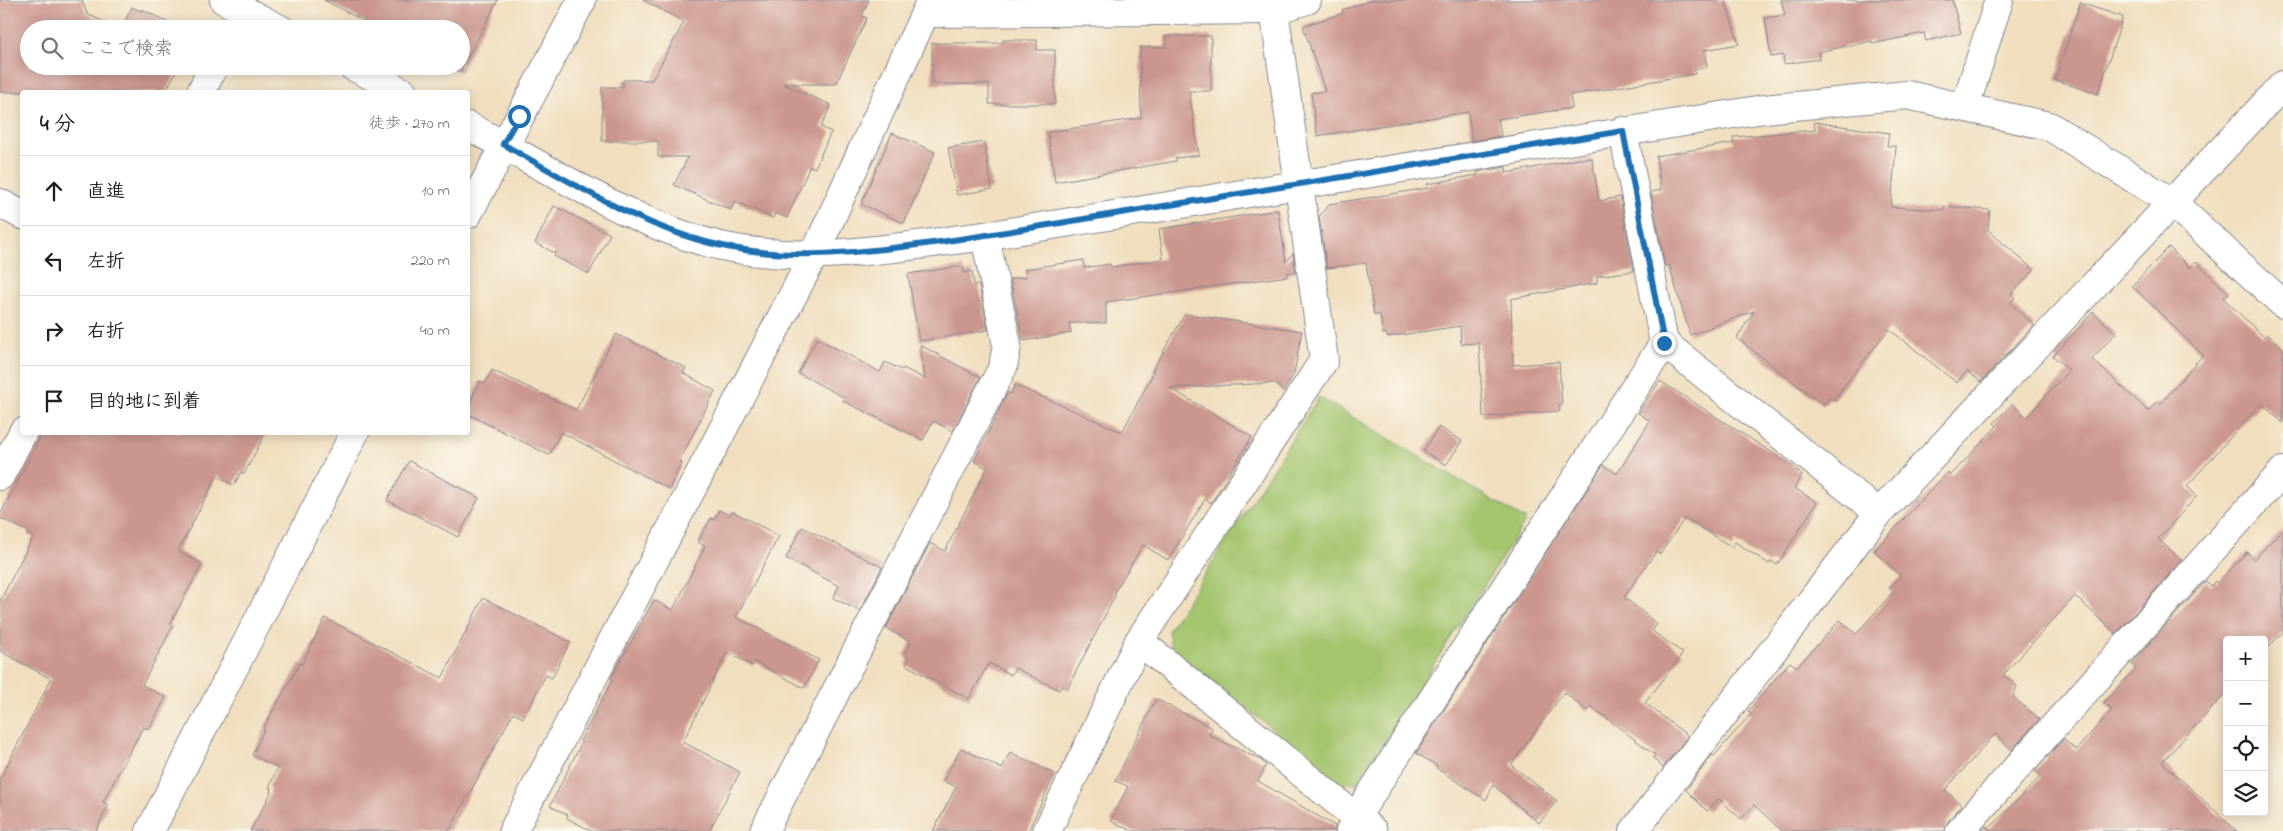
<!DOCTYPE html>
<html lang="ja">
<meta charset="utf-8">
<style>
body{margin:0;font-family:"Indie Flower","Klee One",sans-serif;background:#f2f2f2;color:#202124}
.controls{position:absolute;right:15px;bottom:15px;display:grid;overflow:hidden;border-radius:5px;box-shadow:0 2px 12px #0003}
.controls button{width:45px;height:45px;display:grid;place-items:center;padding:0;border:0;border-bottom:1px solid #e0e0e0;background:#fff;color:#202124;font:25px sans-serif}
.stop{position:absolute;width:15px;height:15px;margin:-11px;border:4px solid #1f6fb2;border-radius:50%;background:#fff}
.stop.end{background:#1f6fb2;border-color:#fff;box-shadow:0 1px 5px #0008}
.list{margin:0;padding:0;list-style:none}
h2{display:flex;justify-content:space-between;align-items:center;height:65px;margin:0;padding:0 20px;font-size:21px}
h2 small{font-size:16px;font-weight:400;color:#757577}
.list li{display:grid;grid-template-columns:32px 1fr auto;gap:15px;align-items:center;box-sizing:border-box;height:70px;padding:0 20px;border-top:1px solid #e0e0e0}
.list b{display:block;font-size:19px;white-space:nowrap}
.list em{font-size:16px;font-style:normal;color:#757577}
.icon{flex:none;width:28px;height:28px;fill:none;stroke:currentColor;stroke-width:2;stroke-linecap:round;stroke-linejoin:round}
.map{position:relative;flex:none;width:2283px;height:831px;overflow:hidden}
.search{position:absolute;background:#fff;box-shadow:0 2px 12px #0003;left:20px;top:20px;width:450px;height:55px;display:flex;align-items:center;gap:12px;box-sizing:border-box;padding:0 18px;border-radius:28px;color:#757577;font-size:19px}
.panel{position:absolute;background:#fff;box-shadow:0 2px 12px #0003;left:20px;top:90px;width:450px;height:345px;border-radius:5px}
.map>svg:first-child{display:block}
.green{fill:#a4c56e;stroke:#607a66}
.building{fill:#cb968e}
.lines{fill:none;stroke-linecap:round;stroke-linejoin:round}
.minor-casing{stroke:#86868e;stroke-width:30}
.minor{stroke:#fff;stroke-width:28}
.route{stroke:#1f6fb2;stroke-width:6}
</style>
<div class="map">
<svg width="2283" height="831" viewBox="0 0 2283 831">
<rect width="100%" height="100%" fill="#fbf7ec"/>
<filter id="ink" filterUnits="userSpaceOnUse"><feTurbulence type="fractalNoise" baseFrequency=".02" numOctaves="2"/><feDisplacementMap in="SourceGraphic" scale="10" xChannelSelector="R" yChannelSelector="G"/><feConvolveMatrix kernelMatrix="1 2 1 2 8 2 1 2 1" color-interpolation-filters="sRGB"/></filter>
<filter id="wash" filterUnits="userSpaceOnUse"><feTurbulence type="fractalNoise" baseFrequency=".0096" numOctaves="4" result="noise"/><feDisplacementMap in="SourceGraphic" scale="20" xChannelSelector="R" yChannelSelector="G"/><feGaussianBlur stdDeviation="1.12" result="paint"/><feColorMatrix in="noise" values="0 0 0 0 0 0 0 0 0 0 0 0 0 0 0 0 0 1.4 0 .05"/><feComposite in="paint" operator="in"/></filter>
<g filter="url(#wash)">
<rect width="100%" height="100%" fill="#f0debe"/>
<!-- green -->
<path class="green" d="M 1319,397 L 1526,520 L 1358,783 L 1341,784 L 1171,648 L 1168,631 Z"/>
<g id="blocks">
<!-- building -->
<g class="building">
<path d="M 0,0 L 82,0 L 87,14 L 119,29 L 29,29 L 29,66 L 179,66 L 165,92 L 0,92 Z"/>
<path d="M 324,0 L 498,0 L 460,72 L 450,66 L 461,66 L 461,29 L 379,29 Z"/>
<path d="M 643,0 L 869,0 L 862,16 L 867,18 L 836,84 L 783,84 L 831,105 L 821,127 L 831,132 L 815,168 L 810,166 L 787,218 L 775,213 L 773,218 L 735,201 L 731,210 L 674,185 L 688,157 L 658,157 L 658,141 L 602,141 L 602,87 L 623,87 L 623,80 L 652,80 L 684,22 Z"/>
<path d="M 1372,0 L 1725,0 L 1739,44 L 1704,50 L 1707,67 L 1694,70 L 1695,74 L 1570,95 L 1572,108 L 1498,119 L 1501,136 L 1472,141 L 1468,112 L 1317,136 L 1311,93 L 1325,91 L 1303,26 L 1343,13 L 1342,10 Z"/>
<path d="M 1781,0 L 1952,0 L 1961,33 L 1926,41 L 1924,33 L 1872,44 L 1872,41 L 1818,52 L 1819,59 L 1784,64 L 1783,55 L 1771,57 L 1765,18 L 1785,15 Z"/>
<path d="M 2080,3 L 2123,17 L 2098,94 L 2055,80 Z"/>
<path d="M 132,7 L 141,11 L 142,9 L 180,29 L 121,29 Z"/>
<path d="M 1165,36 L 1211,36 L 1211,91 L 1189,91 L 1199,155 L 1176,158 L 1176,161 L 1055,182 L 1048,132 L 1141,118 L 1140,47 L 1166,47 Z"/>
<path d="M 1003,40 L 1037,40 L 1037,50 L 1055,50 L 1055,104 L 989,104 L 989,84 L 932,84 L 932,43 L 1003,43 Z"/>
<path d="M 1814,122 L 1889,133 L 1887,146 L 1896,146 L 1891,207 L 1944,210 L 1944,206 L 1990,210 L 1988,230 L 2034,270 L 2011,294 L 2015,298 L 2010,303 L 2034,325 L 1981,382 L 1967,371 L 1957,383 L 1889,329 L 1833,400 L 1830,398 L 1823,405 L 1737,338 L 1754,311 L 1690,335 L 1669,265 L 1665,266 L 1651,192 L 1661,190 L 1656,156 L 1734,143 L 1733,137 L 1815,130 Z"/>
<path d="M 892,133 L 935,152 L 904,223 L 861,204 Z"/>
<path d="M 984,142 L 992,189 L 957,195 L 948,148 Z"/>
<path d="M 1592,158 L 1599,201 L 1620,197 L 1634,271 L 1597,276 L 1597,283 L 1511,299 L 1513,365 L 1559,362 L 1562,405 L 1559,405 L 1560,411 L 1483,417 L 1479,343 L 1461,344 L 1460,326 L 1387,337 L 1386,333 L 1383,334 L 1380,315 L 1374,315 L 1366,263 L 1327,268 L 1319,217 L 1329,204 L 1428,188 L 1427,184 L 1478,175 L 1477,172 L 1506,167 L 1507,173 L 1579,159 Z"/>
<path d="M 554,206 L 610,234 L 589,274 L 554,256 L 555,253 L 535,243 Z"/>
<path d="M 1278,210 L 1286,262 L 1293,253 L 1296,272 L 1287,273 L 1288,276 L 1106,302 L 1106,323 L 1069,323 L 1071,333 L 1023,341 L 1010,279 L 1026,277 L 1025,269 L 1083,260 L 1084,268 L 1110,264 L 1111,267 L 1163,259 L 1159,229 Z"/>
<path d="M 2169,247 L 2190,268 L 2196,262 L 2229,293 L 2223,298 L 2264,337 L 2267,334 L 2283,348 L 2283,423 L 2261,403 L 2187,486 L 2197,496 L 2158,539 L 2182,560 L 2116,634 L 2075,596 L 2003,675 L 2017,686 L 2013,697 L 2039,719 L 2012,750 L 1995,734 L 1945,790 L 1962,805 L 1948,821 L 1945,831 L 1782,831 L 1754,805 L 1741,819 L 1719,799 L 1707,811 L 1686,790 L 1712,755 L 1714,756 L 1751,714 L 1748,711 L 1790,662 L 1797,667 L 1840,620 L 1856,634 L 1893,592 L 1889,588 L 1901,576 L 1874,551 L 1948,472 L 1951,475 L 1997,426 L 1994,423 L 2012,404 L 2027,417 L 2069,370 L 2053,356 L 2093,312 L 2116,333 L 2092,359 L 2148,411 L 2157,401 L 2160,404 L 2203,355 L 2132,286 Z"/>
<path d="M 963,266 L 964,273 L 972,271 L 974,285 L 979,285 L 988,330 L 919,341 L 908,274 Z"/>
<path d="M 1185,314 L 1302,331 L 1294,373 L 1283,392 L 1275,383 L 1170,388 L 1252,437 L 1211,503 L 1205,499 L 1168,560 L 1143,545 L 1114,593 L 1116,594 L 1067,689 L 1062,686 L 1059,690 L 1015,668 L 1011,675 L 989,663 L 969,699 L 906,665 L 909,658 L 904,655 L 911,642 L 886,628 L 930,543 L 945,551 L 987,468 L 974,461 L 1008,392 L 1011,394 L 1015,385 L 1122,432 L 1154,372 L 1152,371 Z"/>
<path d="M 616,334 L 686,368 L 683,373 L 715,391 L 679,462 L 682,463 L 669,489 L 561,432 L 549,455 L 468,414 L 468,406 L 480,381 L 485,383 L 492,370 L 576,410 Z"/>
<path d="M 817,338 L 880,372 L 885,362 L 902,370 L 903,368 L 925,379 L 920,345 L 980,377 L 953,431 L 933,421 L 923,440 L 843,401 L 845,398 L 798,373 Z"/>
<path d="M 1660,381 L 1790,464 L 1802,475 L 1794,488 L 1817,502 L 1777,565 L 1771,561 L 1769,564 L 1735,542 L 1732,547 L 1685,518 L 1660,554 L 1656,552 L 1624,597 L 1657,624 L 1652,631 L 1683,653 L 1645,703 L 1688,736 L 1663,768 L 1653,758 L 1655,755 L 1591,706 L 1587,711 L 1564,692 L 1511,765 L 1557,801 L 1539,823 L 1493,785 L 1486,800 L 1436,768 L 1437,766 L 1416,753 L 1603,465 L 1617,474 L 1650,421 L 1638,413 Z"/>
<path d="M 1439,427 L 1462,441 L 1446,465 L 1423,451 Z"/>
<path d="M 43,432 L 266,432 L 244,474 L 241,472 L 234,485 L 217,476 L 178,551 L 202,564 L 170,624 L 173,626 L 142,685 L 166,697 L 149,729 L 143,727 L 103,802 L 108,805 L 96,831 L 0,831 L 0,779 L 51,679 L 0,651 L 0,601 L 33,537 L 27,534 L 29,532 L 0,518 L 0,515 Z"/>
<path d="M 409,461 L 479,498 L 458,537 L 387,500 Z"/>
<path d="M 719,510 L 730,515 L 732,511 L 779,536 L 736,617 L 819,660 L 804,688 L 755,662 L 753,666 L 727,652 L 683,742 L 740,772 L 709,831 L 591,831 L 567,818 L 568,815 L 550,806 L 582,742 L 580,741 L 613,679 L 611,678 L 654,600 L 673,610 L 705,546 L 698,542 L 711,518 L 714,520 Z"/>
<path d="M 802,527 L 882,567 L 860,611 L 833,598 L 839,586 L 786,558 Z"/>
<path d="M 2283,529 L 2283,632 L 2264,652 L 2264,640 L 2227,640 L 2227,692 L 2162,762 L 2237,831 L 1981,831 L 1986,826 L 1989,829 L 2041,776 L 2035,771 L 2063,739 L 2076,750 L 2112,710 L 2104,702 L 2136,668 L 2132,664 L 2139,655 L 2206,581 L 2211,586 L 2215,581 L 2217,583 L 2247,552 L 2254,559 Z"/>
<path d="M 483,598 L 570,642 L 552,678 L 546,675 L 523,718 L 513,713 L 449,831 L 250,831 L 271,793 L 270,792 L 271,788 L 269,787 L 278,768 L 252,755 L 265,728 L 264,727 L 300,663 L 302,664 L 325,618 L 442,678 Z"/>
<path d="M 1156,699 L 1212,728 L 1209,735 L 1261,760 L 1266,765 L 1258,781 L 1335,826 L 1335,831 L 1132,831 L 1111,821 L 1128,786 L 1115,781 Z"/>
<path d="M 961,748 L 1002,769 L 1010,752 L 1055,774 L 1028,831 L 933,831 L 956,787 L 943,781 Z"/>
</g>
</g>
</g>
<g filter="url(#ink)">
<use href="#blocks" fill-opacity="0" stroke="#86868e" stroke-width="1"/>
<g class="lines">
<defs>
<g id="minor">
<path d="M 224,0 L 280,29"/>
<path d="M 925,13 L 1274,10 L 1307,0"/>
<path d="M 352,66 L 403,92"/>
<path d="M 201,92 L 214,66"/>
<path d="M 1965,107 L 1999,0"/>
<path d="M 468,126 C 545,166 633,225 717,245 C 805,266 897,247 985,236 L 1764,109 L 1907,95 L 2049,126 L 2173,203 L 2283,304"/>
<path d="M 0,203 L 22,215"/>
<path d="M 468,214 L 582,0"/>
<path d="M 1664,343 L 1879,513"/>
<path d="M 0,476 L 23,432"/>
<path d="M 1139,641 L 1373,831"/>
<path d="M 150,831 L 355,432"/>
<path d="M 513,831 L 814,255 L 931,0"/>
<path d="M 764,831 L 1003,367 L 1007,345 L 985,236"/>
<path d="M 1047,831 L 1139,641 L 1324,360 L 1274,10"/>
<path d="M 1350,831 L 1356,817 L 1664,343 L 1623,131"/>
<path d="M 1634,831 L 1879,513 L 2283,85"/>
<path d="M 1960,831 L 2283,471"/>
</g>
</defs>
<!-- minor casing -->
<use href="#minor" class="minor-casing"/>
<!-- minor -->
<use href="#minor" class="minor"/>
</g>
</g>
<g class="lines" filter="url(#ink)">
<!-- route -->
<path class="route" d="M 519,116 L 503,144 C 570,182 643,228 718,245 C 787,261 856,253 925,244 C 984,236 1043,226 1102,216 C 1276,188 1449,160 1623,131 L 1664,343"/>
</g>
</svg>
<div class="controls">
<button>+</button>
<button>−</button>
<button><svg class="icon" aria-label="locate" viewBox="0 0 24 24"><circle cx="12" cy="12" r="6"/><path d="M12 2v4M12 18v4M2 12h4M18 12h4"/></svg></button>
<button><svg class="icon" aria-label="layers" viewBox="0 0 24 24"><path d="M12 4l9 5-9 5-9-5zM3 14l9 5 9-5"/></svg></button>
</div>
<div class="stop" style="left:519px;top:116px"></div>
<div class="stop end" style="left:1664px;top:343px"></div>
<div class="search"><svg class="icon" aria-label="search" viewBox="0 0 24 24"><circle cx="10" cy="10" r="6"/><path d="M15 15l6 6"/></svg>ここで検索</div>
<section class="panel">
<h2>4 分<small>徒歩 · 270 m</small></h2>
<ul class="list">
<li><svg class="icon" aria-label="ahead" viewBox="0 0 24 24"><path d="M12 20V5M6 11l6-6 6 6"/></svg><div><b>直進</b></div><em>10 m</em></li>
<li><svg class="icon" aria-label="left" viewBox="0 0 24 24"><path d="M17 20v-9H6M10 6l-5 5 5 5"/></svg><div><b>左折</b></div><em>220 m</em></li>
<li><svg class="icon" aria-label="right" viewBox="0 0 24 24"><path d="M7 20v-9h11M14 6l5 5-5 5"/></svg><div><b>右折</b></div><em>40 m</em></li>
<li><svg class="icon" aria-label="arrive" viewBox="0 0 24 24"><path d="M6 21V4h12l-3 4 3 4H6"/></svg><div><b>目的地に到着</b></div></li>
</ul>
</section>
</div>
